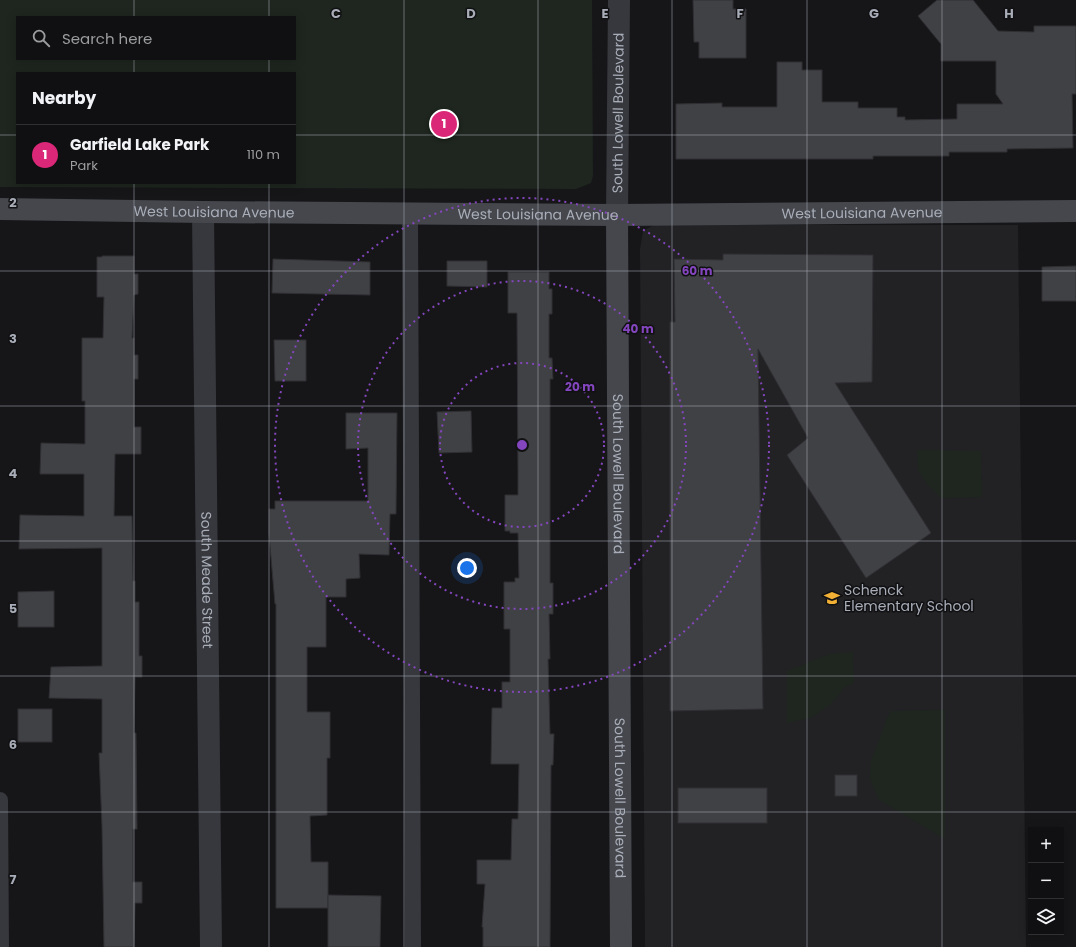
<!DOCTYPE html>
<meta charset="utf-8">
<style>
body{margin:0;font-family:Poppins,sans-serif;background:#1e1e20;color:#f1f3f6}
.controls{position:absolute;right:12px;bottom:12px;display:grid;overflow:hidden;border-radius:0px;box-shadow:0 2px 10px #0003}
.controls button{width:36px;height:36px;display:grid;place-items:center;padding:0;border:0;border-bottom:1px solid #303032;background:#101012;color:#f1f3f6;font:20px sans-serif}
.you{position:absolute;left:467px;top:568px;width:14px;height:14px;margin:-10px;border:3px solid #fff;border-radius:50%;background:#1a73e8;box-shadow:0 0 0 6px #1a73e833}
.badge{display:grid;place-items:center;width:26px;height:26px;border-radius:50%;background:#db2777;color:#fff;font-size:13px;font-weight:700}
.pin{position:absolute;translate:-50% -50%;border:2px solid #fff;box-shadow:0 1px 4px #0006}
.list{margin:0;padding:0;list-style:none}
h2{display:flex;justify-content:space-between;align-items:center;height:52px;margin:0;padding:0 16px;font-size:17px}
h2 small{font-size:13px;font-weight:400;color:#9c9d9f}
.list li{display:grid;grid-template-columns:26px 1fr auto;gap:12px;align-items:center;box-sizing:border-box;height:60px;padding:0 16px;border-top:1px solid #303032}
.list b{display:block;font-size:15px;white-space:nowrap}
.list p{margin:0;font-size:13px;white-space:nowrap;color:#9c9d9f}
.list em{font-size:13px;font-style:normal;color:#9c9d9f}
.icon{flex:none;width:22px;height:22px;fill:none;stroke:currentColor;stroke-width:2;stroke-linecap:round;stroke-linejoin:round}
.map{position:relative;flex:none;width:1076px;height:947px;overflow:hidden}
.search{position:absolute;background:#101012;box-shadow:0 2px 10px #0003;left:16px;top:16px;width:280px;height:44px;display:flex;align-items:center;gap:10px;box-sizing:border-box;padding:0 14px;border-radius:0px;color:#9c9d9f;font-size:15px}
.panel{position:absolute;background:#101012;box-shadow:0 2px 10px #0003;left:16px;top:72px;width:280px;height:112px;border-radius:0px}
.map>svg:first-child{display:block}
.built{fill:#222225}
.green{fill:#1e261f;fill-rule:evenodd}
.building{fill:#404145;stroke:#303034}
.lines{fill:none;stroke-linecap:round;stroke-linejoin:round}
.lane{stroke:#37383d;stroke-width:16}
.street{stroke:#37383d;stroke-width:22}
.secondary{stroke:#45474d;stroke-width:22}
.grid{fill:none;stroke:#a8adb8;stroke-width:1;stroke-opacity:0.55}
.ring{fill:none;stroke:#8446be;stroke-width:2;stroke-dasharray:2 4}
.labels{text-anchor:middle;dominant-baseline:central;stroke-width:3;stroke-linejoin:round;paint-order:stroke}
.street-label{font-size:14px;fill:#a8adb8;stroke:#111113}
.poi-label{font-size:14px;fill:#a8adb8;stroke:#111113;text-anchor:start}
.grid-label{font-size:13px;text-anchor:middle;font-weight:bold;fill:#a8adb8;stroke:#111113;stroke-width:3;stroke-linejoin:round;paint-order:stroke}
.centre{fill:#8446be;stroke:#111113;stroke-width:2}
.ring-label{font-size:12px;text-anchor:middle;font-weight:bold;fill:#8446be;stroke:#111113;stroke-width:3;stroke-linejoin:round;paint-order:stroke}
</style>
<div class="map">
<svg width="1076" height="947" viewBox="0 0 1076 947">
<rect width="100%" height="100%" fill="#161618"/>
<!-- built -->
<path class="built" d="M 654,225 L 1018,225 L 1026,947 L 645,947 L 640,249 L 643,231 Z"/>
<!-- green -->
<g class="green">
<path d="M 0,0 L 592,0 L 593,176 L 591,183 L 576,189 L 0,187 ZM 17,17 L 295,17 L 295,59 L 17,59 ZM 17,73 L 295,73 L 295,183 L 17,183 Z"/>
<path d="M 917,450 L 981,451 L 982,497 L 941,498 L 926,483 L 918,470 Z"/>
<path d="M 853,652 L 854,683 L 845,687 L 831,704 L 811,718 L 787,723 L 787,671 L 829,654 Z"/>
<path d="M 945,710 L 945,839 L 879,800 L 870,779 L 871,761 L 890,711 Z"/>
</g>
<!-- building -->
<g class="building">
<path d="M 693,0 L 733,0 L 733,9 L 746,9 L 746,58 L 699,58 L 699,42 L 694,42 Z"/>
<path d="M 937,0 L 973,0 L 998,31 L 1034,32 L 1034,26 L 1076,26 L 1076,94 L 1072,94 L 1073,148 L 1007,149 L 1007,152 L 949,152 L 949,156 L 873,156 L 873,159 L 676,159 L 676,104 L 722,103 L 722,107 L 777,107 L 777,62 L 802,62 L 802,70 L 822,70 L 822,102 L 858,102 L 858,108 L 897,108 L 897,117 L 905,117 L 905,120 L 957,119 L 957,104 L 1003,104 L 996,94 L 996,61 L 941,61 L 941,44 L 918,16 Z"/>
<path d="M 723,254 L 873,255 L 872,382 L 835,383 L 931,533 L 866,578 L 787,455 L 808,438 L 758,349 L 763,709 L 670,711 L 670,322 L 675,322 L 674,259 L 723,260 Z"/>
<path d="M 102,256 L 134,256 L 134,274 L 138,274 L 138,294 L 134,295 L 132,338 L 134,338 L 134,355 L 138,355 L 138,379 L 134,379 L 134,427 L 141,427 L 141,454 L 115,454 L 114,516 L 132,516 L 133,581 L 135,581 L 135,602 L 139,602 L 139,656 L 142,656 L 142,677 L 135,677 L 134,733 L 136,733 L 137,829 L 133,829 L 133,882 L 142,882 L 142,903 L 135,903 L 134,947 L 104,947 L 102,826 L 99,753 L 102,753 L 102,699 L 49,698 L 51,667 L 102,666 L 102,548 L 19,549 L 20,515 L 84,516 L 84,474 L 40,474 L 41,443 L 85,444 L 85,401 L 82,401 L 82,338 L 103,338 L 104,297 L 97,297 L 97,257 L 102,257 Z"/>
<path d="M 273,259 L 370,262 L 370,295 L 272,293 Z"/>
<path d="M 447,261 L 487,261 L 487,287 L 447,286 Z"/>
<path d="M 1076,266 L 1076,301 L 1042,301 L 1042,267 Z"/>
<path d="M 508,272 L 549,272 L 549,289 L 552,289 L 552,314 L 549,314 L 549,358 L 552,358 L 553,379 L 550,379 L 550,583 L 553,583 L 553,614 L 549,614 L 550,659 L 548,659 L 550,734 L 554,734 L 553,765 L 551,765 L 550,947 L 483,947 L 483,927 L 482,927 L 485,884 L 477,884 L 477,860 L 511,860 L 512,819 L 518,819 L 519,764 L 491,764 L 492,708 L 502,708 L 502,682 L 510,682 L 510,629 L 504,629 L 504,582 L 515,582 L 515,578 L 519,578 L 518,533 L 510,533 L 510,531 L 505,531 L 505,495 L 518,495 L 518,471 L 517,313 L 508,313 Z"/>
<path d="M 274,340 L 306,340 L 306,381 L 275,381 Z"/>
<path d="M 471,411 L 472,452 L 439,453 L 437,412 Z"/>
<path d="M 346,413 L 397,413 L 396,514 L 390,514 L 389,555 L 359,554 L 360,578 L 346,579 L 346,597 L 326,597 L 326,647 L 307,647 L 307,712 L 330,712 L 330,758 L 327,758 L 327,815 L 310,816 L 311,862 L 328,862 L 328,908 L 276,908 L 276,604 L 275,604 L 269,534 L 269,509 L 275,509 L 275,501 L 368,501 L 368,448 L 346,449 Z"/>
<path d="M 54,591 L 54,627 L 18,627 L 18,592 Z"/>
<rect x="18" y="709" width="34" height="33"/>
<rect x="835" y="775" width="22" height="21"/>
<rect x="678" y="788" width="89" height="35"/>
<path d="M 328,895 L 381,896 L 380,947 L 328,947 Z"/>
</g>
<g class="lines">
<!-- lane -->
<g class="lane">
<path d="M 410,214 L 413,947"/>
<path d="M 0,800 L 1,947"/>
</g>
<!-- street -->
<g class="street">
<path id="s1" d="M 203,212 L 211,947"/>
<path id="s2" d="M 617,215 L 619,0"/>
</g>
<!-- secondary -->
<g class="secondary">
<path id="s3" d="M 0,209 L 203,212 L 617,215 L 1076,211"/>
<path id="s4" d="M 617,215 L 621,947"/>
</g>
</g>
<!-- grid -->
<path class="grid" d="M 134,0 L 134,17M 269,0 L 269,17M 404,0 L 404,947M 538,0 L 538,947M 672,0 L 672,947M 807,0 L 807,947M 942,0 L 942,947M 134,59 L 134,73M 269,59 L 269,73M 0,135 L 17,135M 295,135 L 1076,135M 134,183 L 134,947M 269,183 L 269,947M 0,271 L 1076,271M 0,406 L 1076,406M 0,541 L 1076,541M 0,676 L 1076,676M 0,812 L 1076,812"/>
<!-- distance rings -->
<g class="ring">
<circle cx="522" cy="445" r="82"/>
<circle cx="522" cy="445" r="164"/>
<circle cx="522" cy="445" r="247"/>
</g>
<!-- icons -->
<defs>
<symbol id="school-bare" viewBox="-9 -9 18 18"><path d="M0-5L7-2L0 1L-7-2ZM-4 1L0 2.5L4 1V4Q0 6-4 4Z" fill="#f2b134" stroke="#111113" stroke-width="2.5" paint-order="stroke"/></symbol>
</defs>
<g fill-rule="evenodd">
<use href="#school-bare" x="821" y="587" width="22" height="22"/>
</g>
<g class="labels">
<!-- street labels -->
<g class="street-label">
<text stroke="none"><textPath href="#s2" startOffset="102">South Lowell Boulevard</textPath></text>
<text stroke="none"><textPath href="#s3" startOffset="214">West Louisiana Avenue</textPath></text>
<text stroke="none"><textPath href="#s3" startOffset="862">West Louisiana Avenue</textPath></text>
<text stroke="none"><textPath href="#s3" startOffset="538">West Louisiana Avenue</textPath></text>
<text stroke="none"><textPath href="#s4" startOffset="259">South Lowell Boulevard</textPath></text>
<text stroke="none"><textPath href="#s1" startOffset="368">South Meade Street</textPath></text>
<text stroke="none"><textPath href="#s4" startOffset="583">South Lowell Boulevard</textPath></text>
</g>
<!-- poi labels -->
<g class="poi-label">
<text x="844" y="590">Schenck<tspan x="844" dy="16">Elementary School</tspan></text>
</g>
</g>
<g class="grid-label">
<text x="336" y="18">C</text>
<text x="471" y="18">D</text>
<text x="605" y="18">E</text>
<text x="740" y="18">F</text>
<text x="874" y="18">G</text>
<text x="1009" y="18">H</text>
<text x="13" y="207">2</text>
<text x="13" y="343">3</text>
<text x="13" y="478">4</text>
<text x="13" y="613">5</text>
<text x="13" y="749">6</text>
<text x="13" y="884">7</text>
</g>
<circle cx="522" cy="445" r="6" class="centre"/>
<g class="ring-label">
<text x="697" y="275">60 m</text>
<text x="638" y="333">40 m</text>
<text x="580" y="391">20 m</text>
</g>
</svg>
<div class="controls">
<button>+</button>
<button>−</button>
<button><svg class="icon" aria-label="layers" viewBox="0 0 24 24"><path d="M12 4l9 5-9 5-9-5zM3 14l9 5 9-5"/></svg></button>
</div>
<div class="you"></div>
<div class="pin badge" style="left:444px;top:124px">1</div>
<div class="search"><svg class="icon" aria-label="search" viewBox="0 0 24 24"><circle cx="10" cy="10" r="6"/><path d="M15 15l6 6"/></svg>Search here</div>
<section class="panel">
<h2>Nearby<small></small></h2>
<ul class="list">
<li><span class="badge">1</span><div><b>Garfield Lake Park</b><p>Park</p></div><em>110 m</em></li>
</ul>
</section>
</div>
